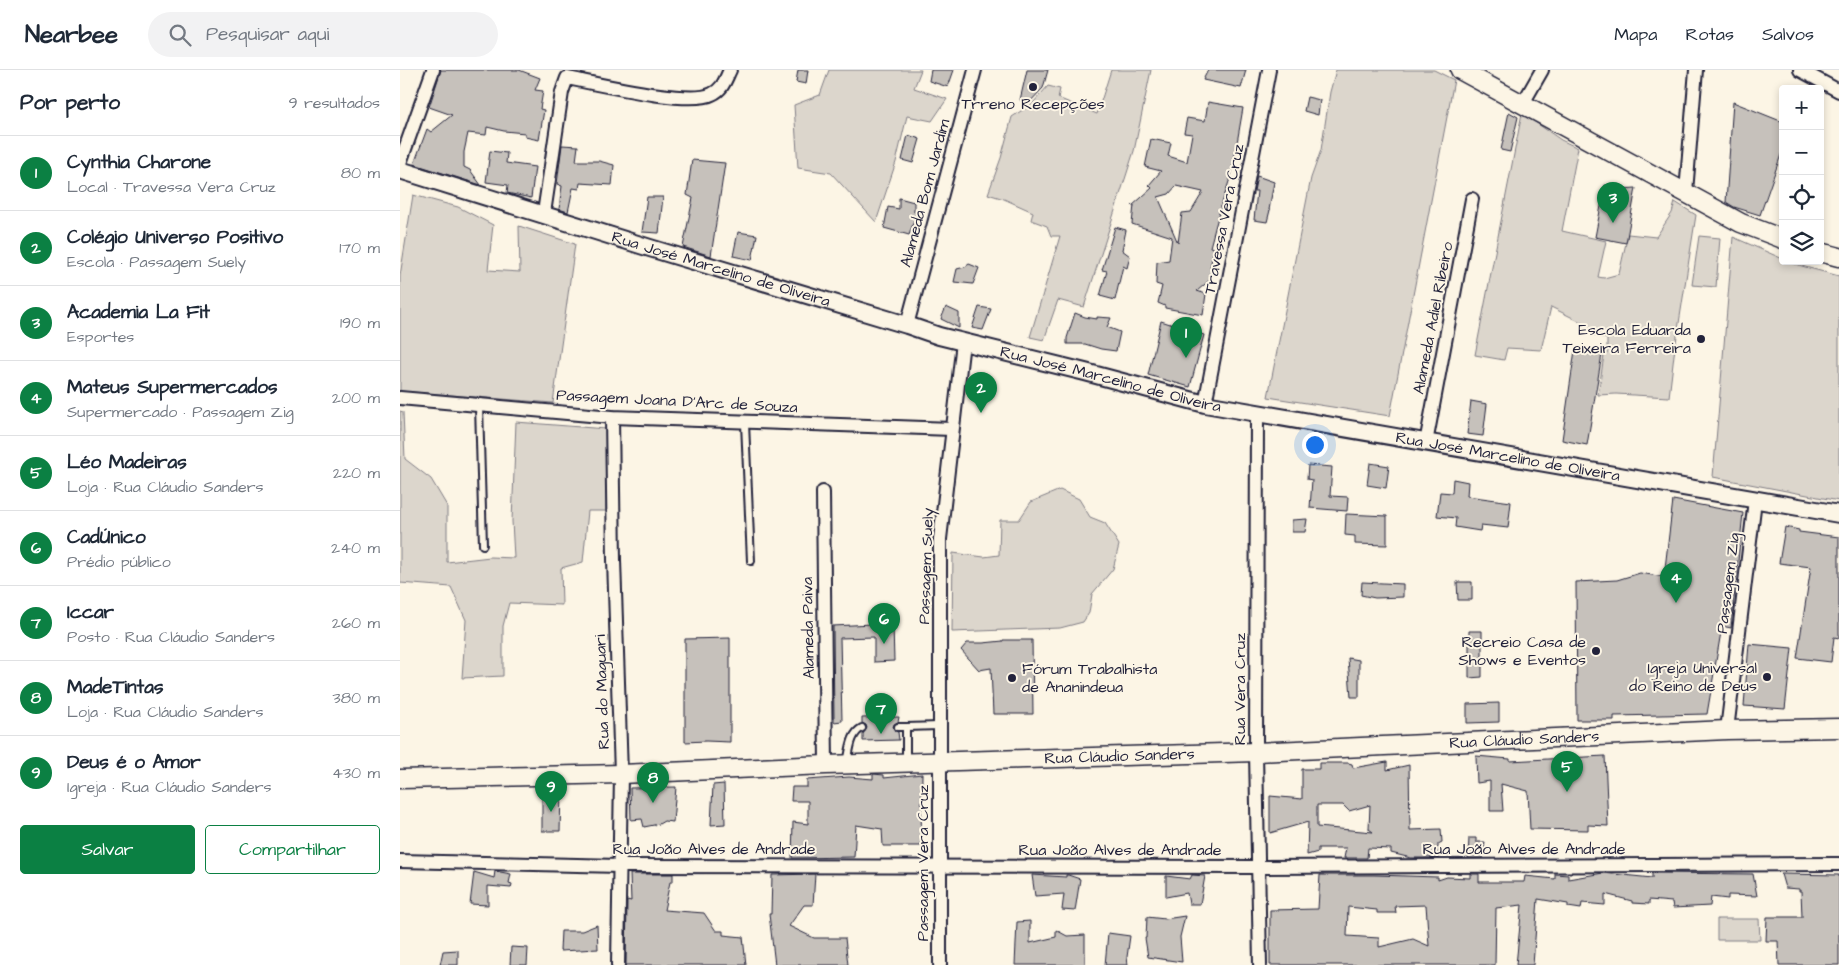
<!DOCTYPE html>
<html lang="pt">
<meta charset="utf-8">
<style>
body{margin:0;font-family:"Architects Daughter",sans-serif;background:#f2f2f3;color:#1f2937}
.controls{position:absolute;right:15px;top:15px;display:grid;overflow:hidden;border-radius:5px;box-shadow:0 2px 8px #0003}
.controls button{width:45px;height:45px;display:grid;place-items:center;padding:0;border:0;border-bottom:1px solid #e0e1e3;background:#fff;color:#1f2937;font:25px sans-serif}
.you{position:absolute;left:914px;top:374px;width:18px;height:18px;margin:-12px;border:4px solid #fff;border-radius:50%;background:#1a73e8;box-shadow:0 0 0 8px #1a73e833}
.badge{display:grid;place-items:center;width:32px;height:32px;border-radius:50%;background:#0b8043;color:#fff;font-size:16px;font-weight:700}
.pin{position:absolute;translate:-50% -41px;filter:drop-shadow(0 1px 2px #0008)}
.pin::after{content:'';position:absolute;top:26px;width:18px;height:15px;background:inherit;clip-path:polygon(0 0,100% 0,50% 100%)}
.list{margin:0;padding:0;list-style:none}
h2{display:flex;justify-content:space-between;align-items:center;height:65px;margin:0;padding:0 20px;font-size:21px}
h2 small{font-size:16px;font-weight:400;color:#747a83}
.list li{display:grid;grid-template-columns:32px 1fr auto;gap:15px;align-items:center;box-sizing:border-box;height:75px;padding:0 20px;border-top:1px solid #e0e1e3}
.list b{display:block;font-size:19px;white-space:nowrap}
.list p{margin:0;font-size:16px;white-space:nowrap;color:#747a83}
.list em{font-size:16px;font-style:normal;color:#747a83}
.actions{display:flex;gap:10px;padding:15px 20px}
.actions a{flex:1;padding:11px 0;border:1px solid #0b8043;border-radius:5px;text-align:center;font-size:18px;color:#0b8043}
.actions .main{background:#0b8043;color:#fff}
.icon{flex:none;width:28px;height:28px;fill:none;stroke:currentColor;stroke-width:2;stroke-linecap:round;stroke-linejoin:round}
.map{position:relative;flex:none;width:1439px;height:895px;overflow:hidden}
header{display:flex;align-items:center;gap:30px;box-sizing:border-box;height:70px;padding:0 25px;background:#fff;border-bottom:1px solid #e0e1e3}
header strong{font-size:24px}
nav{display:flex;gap:28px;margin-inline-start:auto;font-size:18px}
.search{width:350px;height:45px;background:#f2f2f3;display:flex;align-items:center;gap:12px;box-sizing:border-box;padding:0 18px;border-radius:28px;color:#747a83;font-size:19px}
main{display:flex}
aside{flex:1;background:#fff}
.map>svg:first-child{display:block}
.green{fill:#dcd6cc;stroke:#7f7c84}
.building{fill:#c6c1bb;stroke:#22223b;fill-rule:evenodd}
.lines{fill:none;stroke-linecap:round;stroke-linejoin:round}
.service-casing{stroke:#22223b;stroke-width:10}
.minor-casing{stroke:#22223b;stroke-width:16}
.tertiary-casing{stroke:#22223b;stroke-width:20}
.secondary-casing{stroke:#22223b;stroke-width:21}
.service{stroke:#fcf5e5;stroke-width:6}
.minor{stroke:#fcf5e5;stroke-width:12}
.tertiary{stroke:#fcf5e5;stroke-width:16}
.secondary{stroke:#fcf5e5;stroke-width:18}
.poi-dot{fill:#22223b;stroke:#fcf5e5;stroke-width:2}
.labels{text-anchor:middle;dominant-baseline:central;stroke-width:4;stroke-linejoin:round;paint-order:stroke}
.poi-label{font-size:16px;fill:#22223b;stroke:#fcf5e5;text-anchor:end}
.street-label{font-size:16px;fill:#22223b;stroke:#fcf5e5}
</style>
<header>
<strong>Nearbee</strong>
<div class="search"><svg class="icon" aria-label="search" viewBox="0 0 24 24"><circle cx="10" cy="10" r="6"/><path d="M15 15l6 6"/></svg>Pesquisar aqui</div>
<nav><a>Mapa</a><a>Rotas</a><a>Salvos</a></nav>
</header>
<main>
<aside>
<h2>Por perto<small>9 resultados</small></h2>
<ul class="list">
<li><span class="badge">1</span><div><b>Cynthia Charone</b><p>Local · Travessa Vera Cruz</p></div><em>80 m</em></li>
<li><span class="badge">2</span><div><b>Colégio Universo Positivo</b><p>Escola · Passagem Suely</p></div><em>170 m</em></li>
<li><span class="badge">3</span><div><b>Academia La Fit</b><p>Esportes</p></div><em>190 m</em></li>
<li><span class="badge">4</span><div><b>Mateus Supermercados</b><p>Supermercado · Passagem Zig</p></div><em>200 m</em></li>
<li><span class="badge">5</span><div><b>Léo Madeiras</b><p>Loja · Rua Cláudio Sanders</p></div><em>220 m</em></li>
<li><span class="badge">6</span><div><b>CadÚnico</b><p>Prédio público</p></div><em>240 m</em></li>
<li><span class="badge">7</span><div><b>Iccar</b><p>Posto · Rua Cláudio Sanders</p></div><em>260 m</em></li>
<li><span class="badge">8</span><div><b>MadeTintas</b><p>Loja · Rua Cláudio Sanders</p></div><em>380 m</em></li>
<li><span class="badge">9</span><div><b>Deus é o Amor</b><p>Igreja · Rua Cláudio Sanders</p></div><em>430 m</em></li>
</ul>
<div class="actions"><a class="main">Salvar</a><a>Compartilhar</a></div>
</aside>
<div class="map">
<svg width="1439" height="895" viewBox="0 0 1439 895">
<rect width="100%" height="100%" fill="#fcf5e5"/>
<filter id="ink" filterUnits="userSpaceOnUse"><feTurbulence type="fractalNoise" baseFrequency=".02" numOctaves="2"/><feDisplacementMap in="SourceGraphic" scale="10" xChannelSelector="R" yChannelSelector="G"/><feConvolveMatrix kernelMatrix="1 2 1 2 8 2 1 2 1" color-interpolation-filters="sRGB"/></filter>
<g filter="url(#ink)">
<!-- green -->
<g class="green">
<path d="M 429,0 L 521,0 L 514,18 L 547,29 L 532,51 L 507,46 L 496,92 L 476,152 L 431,103 L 398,98 L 394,35 L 420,25 Z"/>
<path d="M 711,0 L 751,0 L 734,81 L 684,237 L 658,230 L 644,270 L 630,267 L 660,166 L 651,166 L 647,156 L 631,150 L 633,142 L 604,129 L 588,124 L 601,88 L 612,47 L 633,33 L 648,16 L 660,19 L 658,28 L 697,44 Z"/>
<path d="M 936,0 L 1034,0 L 1054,10 L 990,346 L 868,327 L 911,108 L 921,80 L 930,22 Z"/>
<path d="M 1122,43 L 1161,70 L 1178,78 L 1162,161 L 1206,171 L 1198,207 L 1204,208 L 1219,204 L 1228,164 L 1256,167 L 1272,143 L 1275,132 L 1296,145 L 1274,285 L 1269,327 L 1216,324 L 1198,325 L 1204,285 L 1207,284 L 1207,269 L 1188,263 L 1187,255 L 1151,237 L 1141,280 L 1107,278 L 1104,290 L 1075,285 Z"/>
<path d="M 13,125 L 58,137 L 93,155 L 88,200 L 120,202 L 119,156 L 175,174 L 153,333 L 0,321 L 0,206 Z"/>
<path d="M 1299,166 L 1320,168 L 1316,217 L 1292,215 Z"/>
<path d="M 1333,167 L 1383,189 L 1383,191 L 1439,206 L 1439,431 L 1313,407 Z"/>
<path d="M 0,341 L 3,342 L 5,389 L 31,409 L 47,436 L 47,492 L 90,487 L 114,488 L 112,451 L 116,352 L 206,359 L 206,441 L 188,441 L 183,492 L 161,498 L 162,535 L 109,533 L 103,556 L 103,606 L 62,608 L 66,550 L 51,517 L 0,513 Z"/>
<path d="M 660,420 L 679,429 L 690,447 L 705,453 L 719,475 L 713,499 L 692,524 L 689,543 L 683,552 L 660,558 L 552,562 L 553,483 L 584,487 L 599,485 L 600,450 L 619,450 L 631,432 Z"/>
<path d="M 1317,849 L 1359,849 L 1360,870 L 1317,870 Z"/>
</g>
<!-- building -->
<g class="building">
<path d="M 41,0 L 119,0 L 140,8 L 135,20 L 143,21 L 140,39 L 144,40 L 139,70 L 125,67 L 125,63 L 104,61 L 87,57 L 86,65 L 68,63 L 64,82 L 64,97 L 70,100 L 81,115 L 14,94 L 27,59 L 31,62 L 52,45 L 29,37 Z"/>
<path d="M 398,0 L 408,0 L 406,14 L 396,12 Z"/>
<path d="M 531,0 L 554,0 L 548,17 L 529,11 Z"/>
<path d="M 627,0 L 648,0 L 643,18 L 627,35 L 620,30 Z"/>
<path d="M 808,0 L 846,0 L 841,18 L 803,10 Z"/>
<path d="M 907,27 L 920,30 L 918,45 L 904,41 Z"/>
<path d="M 808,32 L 843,38 L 832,102 L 819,143 L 810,177 L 814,178 L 810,198 L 813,199 L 811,209 L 797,221 L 806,224 L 803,245 L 765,238 L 765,236 L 758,233 L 762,216 L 756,214 L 757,192 L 769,190 L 772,167 L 732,154 L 734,135 L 732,136 L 752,118 L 749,115 L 761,101 L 745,97 L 751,69 L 771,73 L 768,86 L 787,92 L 792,64 L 784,63 L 787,48 L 805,51 ZM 776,116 L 803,122 L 791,142 L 782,143 L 778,173 L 758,127 L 769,124 Z"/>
<path d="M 1333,32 L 1383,52 L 1383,79 L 1360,145 L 1334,137 L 1326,132 Z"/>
<path d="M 1109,42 L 1118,47 L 1110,82 L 1101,80 Z"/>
<path d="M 508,65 L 520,69 L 513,93 L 502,90 Z"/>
<path d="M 162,75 L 178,76 L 176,91 L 199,91 L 214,95 L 212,115 L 180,113 L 179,119 L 173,118 L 168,142 L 159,139 L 162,116 L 157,114 Z"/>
<path d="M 90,81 L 107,83 L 106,93 L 135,97 L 131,128 L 107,123 L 108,115 L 86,112 Z"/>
<path d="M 292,90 L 325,93 L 311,186 L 283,177 L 293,128 L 287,125 Z"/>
<path d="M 857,106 L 874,112 L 869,140 L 870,140 L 867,152 L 854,150 L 857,121 L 854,121 Z"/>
<path d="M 1205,115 L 1219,119 L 1236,118 L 1226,173 L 1195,167 Z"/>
<path d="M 247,127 L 263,127 L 259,163 L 242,162 Z"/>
<path d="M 499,128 L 514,132 L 514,142 L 517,142 L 509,165 L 484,158 L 488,137 L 499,139 Z"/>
<path d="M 715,157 L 726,160 L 722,180 L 730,186 L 727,198 L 723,196 L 715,230 L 700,226 L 707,201 L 702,200 Z"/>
<path d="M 338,162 L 357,165 L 352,190 L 333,186 Z"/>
<path d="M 569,194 L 579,198 L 573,214 L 554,212 L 557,199 L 565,197 Z"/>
<path d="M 546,237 L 559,243 L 559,258 L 541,249 Z"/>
<path d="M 579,237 L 591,239 L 583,260 L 572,258 Z"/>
<path d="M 675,243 L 685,247 L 697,249 L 697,247 L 711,248 L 707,257 L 720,262 L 716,281 L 701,279 L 685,274 L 667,274 L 667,268 Z"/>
<path d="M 761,251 L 804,265 L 790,317 L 748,305 Z"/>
<path d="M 1175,280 L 1202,284 L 1187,375 L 1162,370 Z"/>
<path d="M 1071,331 L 1087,334 L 1083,366 L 1067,364 Z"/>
<path d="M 970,393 L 989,396 L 986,418 L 967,415 Z"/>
<path d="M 908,395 L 932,397 L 930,426 L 948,427 L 947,441 L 910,438 L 912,410 L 907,409 Z"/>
<path d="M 1053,409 L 1068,412 L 1067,426 L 1111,432 L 1108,458 L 1081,455 L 1080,461 L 1055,457 L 1056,448 L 1037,446 L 1040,422 L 1052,423 Z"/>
<path d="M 1273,430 L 1343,443 L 1331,558 L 1322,556 L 1307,644 L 1214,646 L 1214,650 L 1177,650 L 1176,512 L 1217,510 L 1240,503 L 1264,507 Z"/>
<path d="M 946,444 L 987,446 L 987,475 L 955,474 L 955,466 L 945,465 Z"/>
<path d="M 907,449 L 905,462 L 892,462 L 892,450 Z"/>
<path d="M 1385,457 L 1399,460 L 1399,462 L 1439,467 L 1439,568 L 1434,567 L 1431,592 L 1397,588 L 1411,497 L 1379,493 Z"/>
<path d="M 962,512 L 1003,514 L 1003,527 L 975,528 L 961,525 Z"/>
<path d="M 1057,512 L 1072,512 L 1072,530 L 1058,530 Z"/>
<path d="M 472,554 L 472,556 L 493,555 L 494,591 L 474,592 L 474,567 L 440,568 L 442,651 L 434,652 L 433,556 Z"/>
<path d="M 1069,561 L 1082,561 L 1082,607 L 1069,608 Z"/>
<path d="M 330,568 L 330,672 L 306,671 L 285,672 L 285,569 Z"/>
<path d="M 603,570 L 632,570 L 633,644 L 593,644 L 591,598 L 579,600 L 561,580 L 567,573 L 583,573 L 603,571 Z"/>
<path d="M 1349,574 L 1392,578 L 1385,639 L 1344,636 Z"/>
<path d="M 948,588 L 959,590 L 959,627 L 951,627 Z"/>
<path d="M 1099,633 L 1099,652 L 1067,653 L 1067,634 Z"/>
<path d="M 499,647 L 498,652 L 494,654 L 493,657 L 495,661 L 498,662 L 499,670 L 463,671 L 463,664 L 467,658 L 466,655 L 462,653 L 462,648 Z"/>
<path d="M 1076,686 L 1110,689 L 1110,691 L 1205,686 L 1208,756 L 1188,755 L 1188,760 L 1130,759 L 1128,721 L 1101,714 L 1103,741 L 1090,741 L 1090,711 L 1077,713 Z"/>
<path d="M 987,692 L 987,700 L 1009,695 L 1010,760 L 1041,759 L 1042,772 L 1038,774 L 1038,788 L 1011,788 L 991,783 L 991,779 L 968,778 L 967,788 L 944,788 L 946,778 L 918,778 L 918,782 L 907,785 L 908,752 L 870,763 L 870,726 L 902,729 L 902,699 L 919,699 L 919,693 L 948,693 L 952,694 L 953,698 ZM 917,735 L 943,735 L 949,741 L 970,735 L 969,759 L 973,762 L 917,757 Z"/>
<path d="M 473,704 L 484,705 L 484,708 L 522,704 L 521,776 L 483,776 L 482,759 L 456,755 L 454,787 L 392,788 L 393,752 L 408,754 L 408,731 L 391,731 L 392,717 L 407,717 L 407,710 L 449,707 L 473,709 Z"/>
<path d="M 324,714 L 325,754 L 311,755 L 313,715 Z"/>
<path d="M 276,717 L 273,752 L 264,751 L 259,754 L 244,757 L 242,749 L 231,750 L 230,718 Z"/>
<path d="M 142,722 L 161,722 L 160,761 L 142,761 Z"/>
<path d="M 1069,768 L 1076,768 L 1076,772 L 1085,772 L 1083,788 L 1068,788 Z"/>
<path d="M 95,801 L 111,804 L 109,813 L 112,814 L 111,818 L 88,816 L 88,835 L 70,834 L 74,802 L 94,808 Z"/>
<path d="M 1203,803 L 1252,808 L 1252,803 L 1353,804 L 1357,826 L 1328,825 L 1328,829 L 1311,827 L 1310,836 L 1273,838 L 1272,832 L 1249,830 L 1249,834 L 1232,833 L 1232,831 L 1205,824 L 1205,835 L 1182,833 L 1181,839 L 1168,837 L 1168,834 L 1138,829 L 1133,895 L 1116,895 L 1122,835 L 1096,838 L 1095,895 L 870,895 L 870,840 L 918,839 L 920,805 L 974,805 L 1038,807 L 1038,810 L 1047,807 L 1070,808 L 1070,804 L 1079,804 L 1079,812 L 1124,812 L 1125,806 L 1155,809 L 1155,804 L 1168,805 L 1168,809 ZM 1026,835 L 1029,876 L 1013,869 L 979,877 L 979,868 L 947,866 L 948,837 L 977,840 L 977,843 L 996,843 L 995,836 Z"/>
<path d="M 230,804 L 273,804 L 273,812 L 270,812 L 264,840 L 304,843 L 316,861 L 323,861 L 323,865 L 343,867 L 346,895 L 226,895 L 227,830 L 231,831 Z"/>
<path d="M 415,804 L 413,835 L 404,835 L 389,856 L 414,868 L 445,868 L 448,895 L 375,895 L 369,844 L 371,844 L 372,805 Z"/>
<path d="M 1381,804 L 1439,805 L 1439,895 L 1379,895 L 1378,871 L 1366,871 L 1367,847 L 1402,847 L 1401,821 L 1399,821 L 1399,819 L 1385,818 Z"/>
<path d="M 632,805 L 666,807 L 666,805 L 668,805 L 680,809 L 675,841 L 662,840 L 664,824 L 635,826 Z"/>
<path d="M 792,805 L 805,806 L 800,834 L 789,834 L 787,823 L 766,827 L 766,806 L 790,809 Z"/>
<path d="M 785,846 L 780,867 L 782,892 L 748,887 L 745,868 L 746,868 L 747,847 L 765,849 Z"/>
<path d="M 630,851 L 630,873 L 656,867 L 656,860 L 667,866 L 685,865 L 685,895 L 615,895 L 617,852 Z"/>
<path d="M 197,855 L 198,879 L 160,881 L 161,861 L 182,861 Z"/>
<path d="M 708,863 L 730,866 L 727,887 L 728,895 L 705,895 Z"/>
<path d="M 111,877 L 128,878 L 127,895 L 110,895 Z"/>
<path d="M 58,880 L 58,895 L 40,895 L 43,881 Z"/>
</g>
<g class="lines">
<defs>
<g id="service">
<path d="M 79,336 L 83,475"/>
<path d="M 345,353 L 351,491"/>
<path d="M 498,657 L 506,657 L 506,691"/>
<path d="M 506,657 L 539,656"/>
<path d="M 447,693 C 450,681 450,664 462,658"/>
</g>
<g id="minor">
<path d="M 1400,0 L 1439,21"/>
<path d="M 1122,35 L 1142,0"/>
<path d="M 0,93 L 33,0"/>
<path d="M 1286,122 L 1296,0"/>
<path d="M 144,143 L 162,22 L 167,8 C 194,13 290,36 312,24 C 323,19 325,10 330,0"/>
<path d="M 507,255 L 575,0"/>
<path d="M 0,328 L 212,347 L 552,359"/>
<path d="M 805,334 L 869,0"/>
<path d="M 857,344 L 856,682 L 860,895"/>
<path d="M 212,347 L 214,490 L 221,704 L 218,895"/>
<path d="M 1026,373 L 1072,129"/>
<path d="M 423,422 L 426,695"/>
<path d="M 1327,660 L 1355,430"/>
<path d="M 0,791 L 220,796 L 858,797 L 1439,794"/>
<path d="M 540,895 L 540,469 L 563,272"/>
</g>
<g id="tertiary">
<path id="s1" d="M 0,100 L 250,178 L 507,255 L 539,266 L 685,302 L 805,334 L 1439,444"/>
</g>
<g id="secondary">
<path d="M 1060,0 L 1341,153 L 1383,169"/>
<path d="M 1420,182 L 1439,187"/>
<path id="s2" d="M 0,709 L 221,704 L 426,695 L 856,682 L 1327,660 L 1439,658"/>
</g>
</defs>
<!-- service casing -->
<use href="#service" class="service-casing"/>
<!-- minor casing -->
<use href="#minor" class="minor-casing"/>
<!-- tertiary casing -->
<use href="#tertiary" class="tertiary-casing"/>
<!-- secondary casing -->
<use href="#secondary" class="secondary-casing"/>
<!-- service -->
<use href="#service" class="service"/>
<!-- minor -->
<use href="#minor" class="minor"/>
<!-- tertiary -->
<use href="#tertiary" class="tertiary"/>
<!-- secondary -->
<use href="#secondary" class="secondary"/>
</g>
</g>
<!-- markers -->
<g class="poi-dot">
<circle cx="633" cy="17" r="5"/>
<circle cx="1301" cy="269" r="5"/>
<circle cx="1196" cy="581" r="5"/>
<circle cx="1367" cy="607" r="5"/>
<circle cx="612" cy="608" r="5"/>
</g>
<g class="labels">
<!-- poi labels -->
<g class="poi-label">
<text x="633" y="34" text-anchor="middle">Trreno Recepções</text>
<text x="1291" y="260">Escola Eduarda<tspan x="1291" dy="18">Teixeira Ferreira</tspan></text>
<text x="1186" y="572">Recreio Casa de<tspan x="1186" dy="18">Shows e Eventos</tspan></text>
<text x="1357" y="598">Igreja Universal<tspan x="1357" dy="18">do Reino de Deus</tspan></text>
<text x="622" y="599" text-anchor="start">Fórum Trabalhista<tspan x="622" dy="18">de Ananindeua</tspan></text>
</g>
<!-- street labels -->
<g class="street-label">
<text transform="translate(525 123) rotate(-75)">Alameda Bom Jardim</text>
<text transform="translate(824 149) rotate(-79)">Travessa Vera Cruz</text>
<text stroke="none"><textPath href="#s1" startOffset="336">Rua José Marcelino de Oliveira</textPath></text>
<text transform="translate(1033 248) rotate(-79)">Alameda Adiel Ribeiro</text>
<text stroke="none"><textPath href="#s1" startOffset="741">Rua José Marcelino de Oliveira</textPath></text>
<text transform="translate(277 331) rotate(3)">Passagem Joana D'Arc de Souza</text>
<text stroke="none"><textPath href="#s1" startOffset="1146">Rua José Marcelino de Oliveira</textPath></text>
<text transform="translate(526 496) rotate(-88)">Passagem Suely</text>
<text transform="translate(1328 513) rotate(-83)">Passagem Zig</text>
<text transform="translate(408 558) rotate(-91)">Alameda Paiva</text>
<text transform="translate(840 619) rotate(-90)">Rua Vera Cruz</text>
<text transform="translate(202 622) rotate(-92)">Rua do Maguari</text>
<text stroke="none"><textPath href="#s2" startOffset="1125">Rua Cláudio Sanders</textPath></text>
<text stroke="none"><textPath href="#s2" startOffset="720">Rua Cláudio Sanders</textPath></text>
<text x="314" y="779">Rua João Alves de Andrade</text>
<text x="1124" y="779">Rua João Alves de Andrade</text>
<text x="720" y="780">Rua João Alves de Andrade</text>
<text transform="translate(523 793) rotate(-90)">Passagem Vera Cruz</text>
</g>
</g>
</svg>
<div class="controls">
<button>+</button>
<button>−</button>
<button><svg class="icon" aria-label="locate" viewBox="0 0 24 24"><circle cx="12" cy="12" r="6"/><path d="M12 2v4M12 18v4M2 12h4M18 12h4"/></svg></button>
<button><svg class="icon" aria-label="layers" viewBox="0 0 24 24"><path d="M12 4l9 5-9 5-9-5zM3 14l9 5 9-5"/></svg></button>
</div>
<div class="you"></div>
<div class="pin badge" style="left:786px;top:288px">1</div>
<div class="pin badge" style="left:581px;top:343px">2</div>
<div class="pin badge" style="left:1213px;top:153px">3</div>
<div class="pin badge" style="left:1276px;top:533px">4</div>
<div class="pin badge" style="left:1167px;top:722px">5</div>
<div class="pin badge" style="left:484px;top:574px">6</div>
<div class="pin badge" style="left:481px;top:664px">7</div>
<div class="pin badge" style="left:253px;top:733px">8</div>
<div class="pin badge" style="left:151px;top:742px">9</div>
</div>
</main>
